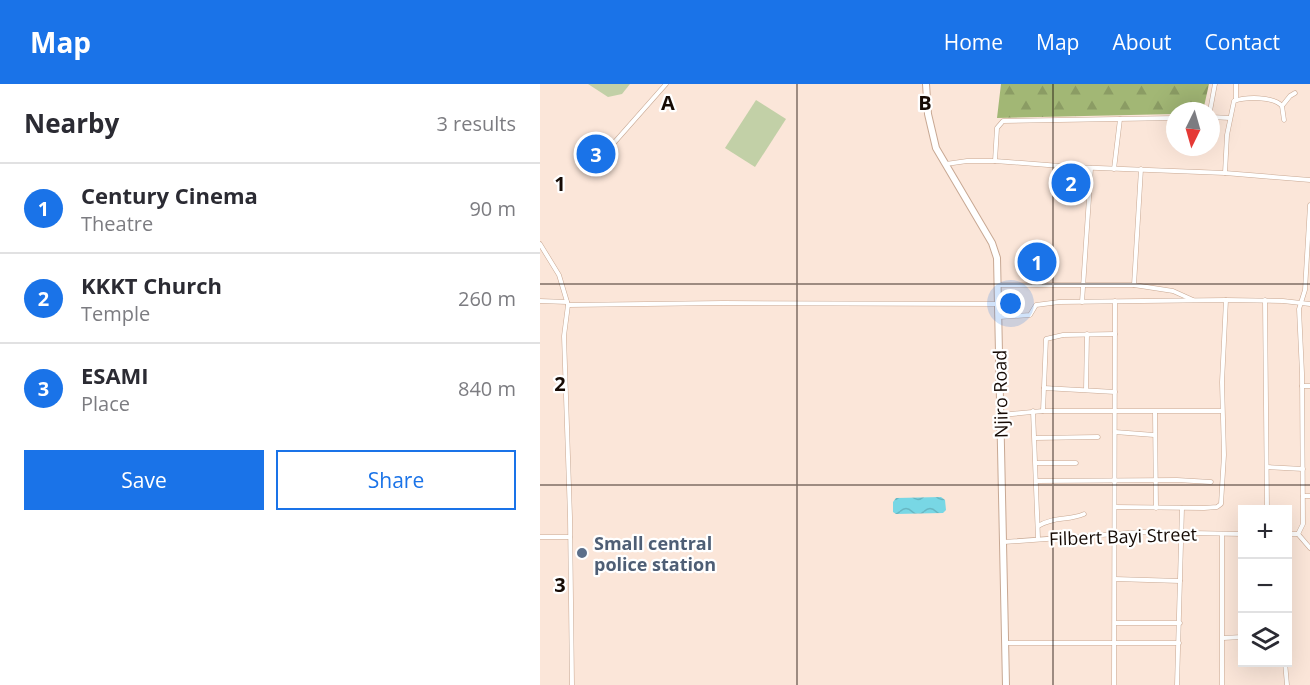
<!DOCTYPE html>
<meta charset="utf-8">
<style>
body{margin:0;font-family:"Open Sans",sans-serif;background:#f7f7f7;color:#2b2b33}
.controls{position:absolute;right:18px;bottom:18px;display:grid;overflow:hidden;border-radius:0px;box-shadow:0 6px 24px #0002}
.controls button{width:54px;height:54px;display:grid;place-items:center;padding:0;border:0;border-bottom:2px solid #e1e1e2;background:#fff;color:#2b2b33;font:30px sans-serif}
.compass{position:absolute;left:626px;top:18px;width:54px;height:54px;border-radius:50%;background:#fff;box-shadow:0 6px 24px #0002;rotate:185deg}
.you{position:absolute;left:471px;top:220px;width:21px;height:21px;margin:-15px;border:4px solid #fff;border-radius:50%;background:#1a73e8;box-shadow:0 0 0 9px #1a73e833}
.badge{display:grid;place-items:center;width:39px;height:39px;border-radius:50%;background:#1a73e8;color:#fff;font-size:20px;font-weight:700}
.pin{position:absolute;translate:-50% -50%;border:3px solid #fff;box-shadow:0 2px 6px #0006}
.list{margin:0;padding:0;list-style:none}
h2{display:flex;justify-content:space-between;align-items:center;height:78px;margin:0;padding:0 24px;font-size:26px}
h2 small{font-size:20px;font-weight:400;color:#7c7c81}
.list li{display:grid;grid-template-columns:39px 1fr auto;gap:18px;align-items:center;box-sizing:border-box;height:90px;padding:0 24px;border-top:2px solid #e1e1e2}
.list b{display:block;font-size:22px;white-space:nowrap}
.list p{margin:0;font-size:20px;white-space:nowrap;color:#7c7c81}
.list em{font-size:20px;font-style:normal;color:#7c7c81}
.actions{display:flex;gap:12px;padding:18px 24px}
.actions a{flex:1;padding:14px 0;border:2px solid #1a73e8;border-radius:0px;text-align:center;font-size:21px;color:#1a73e8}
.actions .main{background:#1a73e8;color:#fff}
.icon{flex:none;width:33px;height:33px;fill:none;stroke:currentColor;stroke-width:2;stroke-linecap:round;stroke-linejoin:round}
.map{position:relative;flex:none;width:770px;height:601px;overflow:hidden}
header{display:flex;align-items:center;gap:36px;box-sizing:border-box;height:84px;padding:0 30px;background:#1a73e8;color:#fff}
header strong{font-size:28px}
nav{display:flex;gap:33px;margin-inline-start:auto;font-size:21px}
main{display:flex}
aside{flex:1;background:#fff}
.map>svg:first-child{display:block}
.green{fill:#c2d0a7}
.forest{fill:url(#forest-firs)}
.water{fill:url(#water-waves)}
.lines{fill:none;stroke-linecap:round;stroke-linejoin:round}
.street-casing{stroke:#c8a893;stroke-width:5}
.secondary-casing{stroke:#c8a893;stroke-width:8}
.street{stroke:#fff;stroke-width:4}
.secondary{stroke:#fff;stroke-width:6}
.grid{fill:none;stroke:#160b05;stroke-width:1.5;stroke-opacity:0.55}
.service-dot{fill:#5c6f8a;stroke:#fff;stroke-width:2}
.labels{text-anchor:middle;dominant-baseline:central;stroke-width:4.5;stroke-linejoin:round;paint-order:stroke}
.street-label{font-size:18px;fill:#160b05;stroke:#fff}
.service-label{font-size:18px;font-weight:bold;fill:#4e5e75;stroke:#fff;text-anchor:start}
.grid-label{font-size:20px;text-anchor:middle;font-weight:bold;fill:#160b05;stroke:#fff;stroke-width:4.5;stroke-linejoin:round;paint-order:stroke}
</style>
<header>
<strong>Map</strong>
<nav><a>Home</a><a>Map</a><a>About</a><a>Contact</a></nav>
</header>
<main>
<aside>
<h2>Nearby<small>3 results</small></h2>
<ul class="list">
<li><span class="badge">1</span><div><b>Century Cinema</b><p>Theatre</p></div><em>90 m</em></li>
<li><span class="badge">2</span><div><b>KKKT Church</b><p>Temple</p></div><em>260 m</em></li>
<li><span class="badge">3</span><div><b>ESAMI</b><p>Place</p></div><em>840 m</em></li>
</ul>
<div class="actions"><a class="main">Save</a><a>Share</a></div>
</aside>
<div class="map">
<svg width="770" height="601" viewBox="0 0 770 601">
<defs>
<pattern id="forest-firs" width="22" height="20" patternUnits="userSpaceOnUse" patternTransform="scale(1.5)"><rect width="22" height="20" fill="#a2b775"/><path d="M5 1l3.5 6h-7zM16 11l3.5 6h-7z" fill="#8b9c64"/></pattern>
<pattern id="water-waves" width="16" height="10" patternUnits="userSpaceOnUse" patternTransform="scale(1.5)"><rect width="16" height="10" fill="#78d7e5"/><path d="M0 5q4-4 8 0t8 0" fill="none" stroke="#67b7c3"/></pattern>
</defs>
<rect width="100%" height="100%" fill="#fbe6d9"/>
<!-- green -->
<g class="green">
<path d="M 48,0 L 90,0 L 82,10 L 68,13 Z"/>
<path d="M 216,16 L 246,35 L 215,83 L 185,64 Z"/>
</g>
<!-- forest -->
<path class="forest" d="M 461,0 L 669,0 L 663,27 L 635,27 L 635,30 L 457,34 Z"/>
<!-- water -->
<path class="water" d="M 401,413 L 405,416 L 406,426 L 403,429 L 356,430 L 353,428 L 353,418 L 356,414 Z"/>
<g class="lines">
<defs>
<g id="street">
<path d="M 696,0 L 696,16"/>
<path d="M 742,22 L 750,12 L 755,9"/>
<path d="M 670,27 L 675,0"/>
<path d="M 671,33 L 690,34"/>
<path d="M 73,60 L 126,0"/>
<path d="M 455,77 L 457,44 L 463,37 L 635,34"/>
<path d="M 406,80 L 427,77 L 455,77 L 533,83 L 685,89 L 770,96"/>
<path d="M 574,85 L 580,35"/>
<path d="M 685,89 L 687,51 L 694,17 C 706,13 733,12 742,22 L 744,36"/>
<path d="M 0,160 L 19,191 L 28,221 L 24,252 L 30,433 L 32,601"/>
<path d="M 458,201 L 594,201 L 633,207 L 653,216"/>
<path d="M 594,201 L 601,85"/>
<path d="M 725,216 L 727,426"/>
<path d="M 0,217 L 27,218"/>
<path d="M 542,218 L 551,84"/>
<path d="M 28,221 L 183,219 L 459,220"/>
<path d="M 459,233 L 490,231 L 496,221 L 519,218 L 686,216 L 743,217 L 770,220"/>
<path d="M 762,302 L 770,302"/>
<path d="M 504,304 L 575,308"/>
<path d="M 546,306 L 547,250"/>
<path d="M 493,327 L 498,454"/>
<path d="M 503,327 L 506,255 L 523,251 L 575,250"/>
<path d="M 615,328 L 616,424"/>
<path d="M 461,331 L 503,327 L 682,327"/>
<path d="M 575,348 L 614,351"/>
<path d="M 495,354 L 558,353"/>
<path d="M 496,379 L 536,379"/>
<path d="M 727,383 L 763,385"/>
<path d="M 497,397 L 637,396 L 671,398"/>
<path d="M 763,412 L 770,412"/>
<path d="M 575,423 L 664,424 L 677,423 L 681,420 L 684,371 L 682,298 L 686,216"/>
<path d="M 498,442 C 515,432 528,437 544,430"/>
<path d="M 682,450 L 682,601"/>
<path d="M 748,450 L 758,450 L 763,440 L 762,289 L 759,225 L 765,206 L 770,121"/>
<path d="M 758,450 L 770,464"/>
<path d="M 0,453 L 30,453"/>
<path d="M 464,458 L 602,448 L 702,450"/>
<path d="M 575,495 L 640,497"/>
<path d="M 575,539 L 640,539"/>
<path d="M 683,554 L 702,553"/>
<path d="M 465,559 L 639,559"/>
<path d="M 745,578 L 747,601"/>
<path d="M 574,601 L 575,217"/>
<path d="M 637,601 L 642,424"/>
</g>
<path id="secondary" d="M 386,0 L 388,30 L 396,64 L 452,159 L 457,174 L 466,601"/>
</defs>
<!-- street casing -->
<use href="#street" class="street-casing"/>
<!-- secondary casing -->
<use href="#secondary" class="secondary-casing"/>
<!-- street -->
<use href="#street" class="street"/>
<!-- secondary -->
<use href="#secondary" class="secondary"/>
</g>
<!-- grid -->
<path class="grid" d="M 257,0 L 257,601M 513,0 L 513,601M 0,200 L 770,200M 0,401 L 770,401"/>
<!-- markers -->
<circle class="service-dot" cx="42" cy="469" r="6"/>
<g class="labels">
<!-- street labels -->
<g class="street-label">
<text transform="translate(460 310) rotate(-91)">Njiro Road</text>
<text transform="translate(583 452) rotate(-2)">Filbert Bayi Street</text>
</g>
<!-- service labels -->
<g class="service-label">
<text x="54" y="459">Small central<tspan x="54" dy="21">police station</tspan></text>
</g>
</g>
<g class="grid-label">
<text x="128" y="26">A</text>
<text x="385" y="26">B</text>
<text x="20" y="107">1</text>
<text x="20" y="307">2</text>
<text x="20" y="508">3</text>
</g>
</svg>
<div class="controls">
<button>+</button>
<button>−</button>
<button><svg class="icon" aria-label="layers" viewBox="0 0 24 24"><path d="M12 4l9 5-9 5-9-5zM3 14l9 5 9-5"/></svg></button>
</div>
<svg class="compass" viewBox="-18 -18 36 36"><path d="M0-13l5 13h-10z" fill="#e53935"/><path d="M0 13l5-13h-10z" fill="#7c7c81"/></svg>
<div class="you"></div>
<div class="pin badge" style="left:497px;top:178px">1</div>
<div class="pin badge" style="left:531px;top:99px">2</div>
<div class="pin badge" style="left:56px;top:70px">3</div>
</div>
</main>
